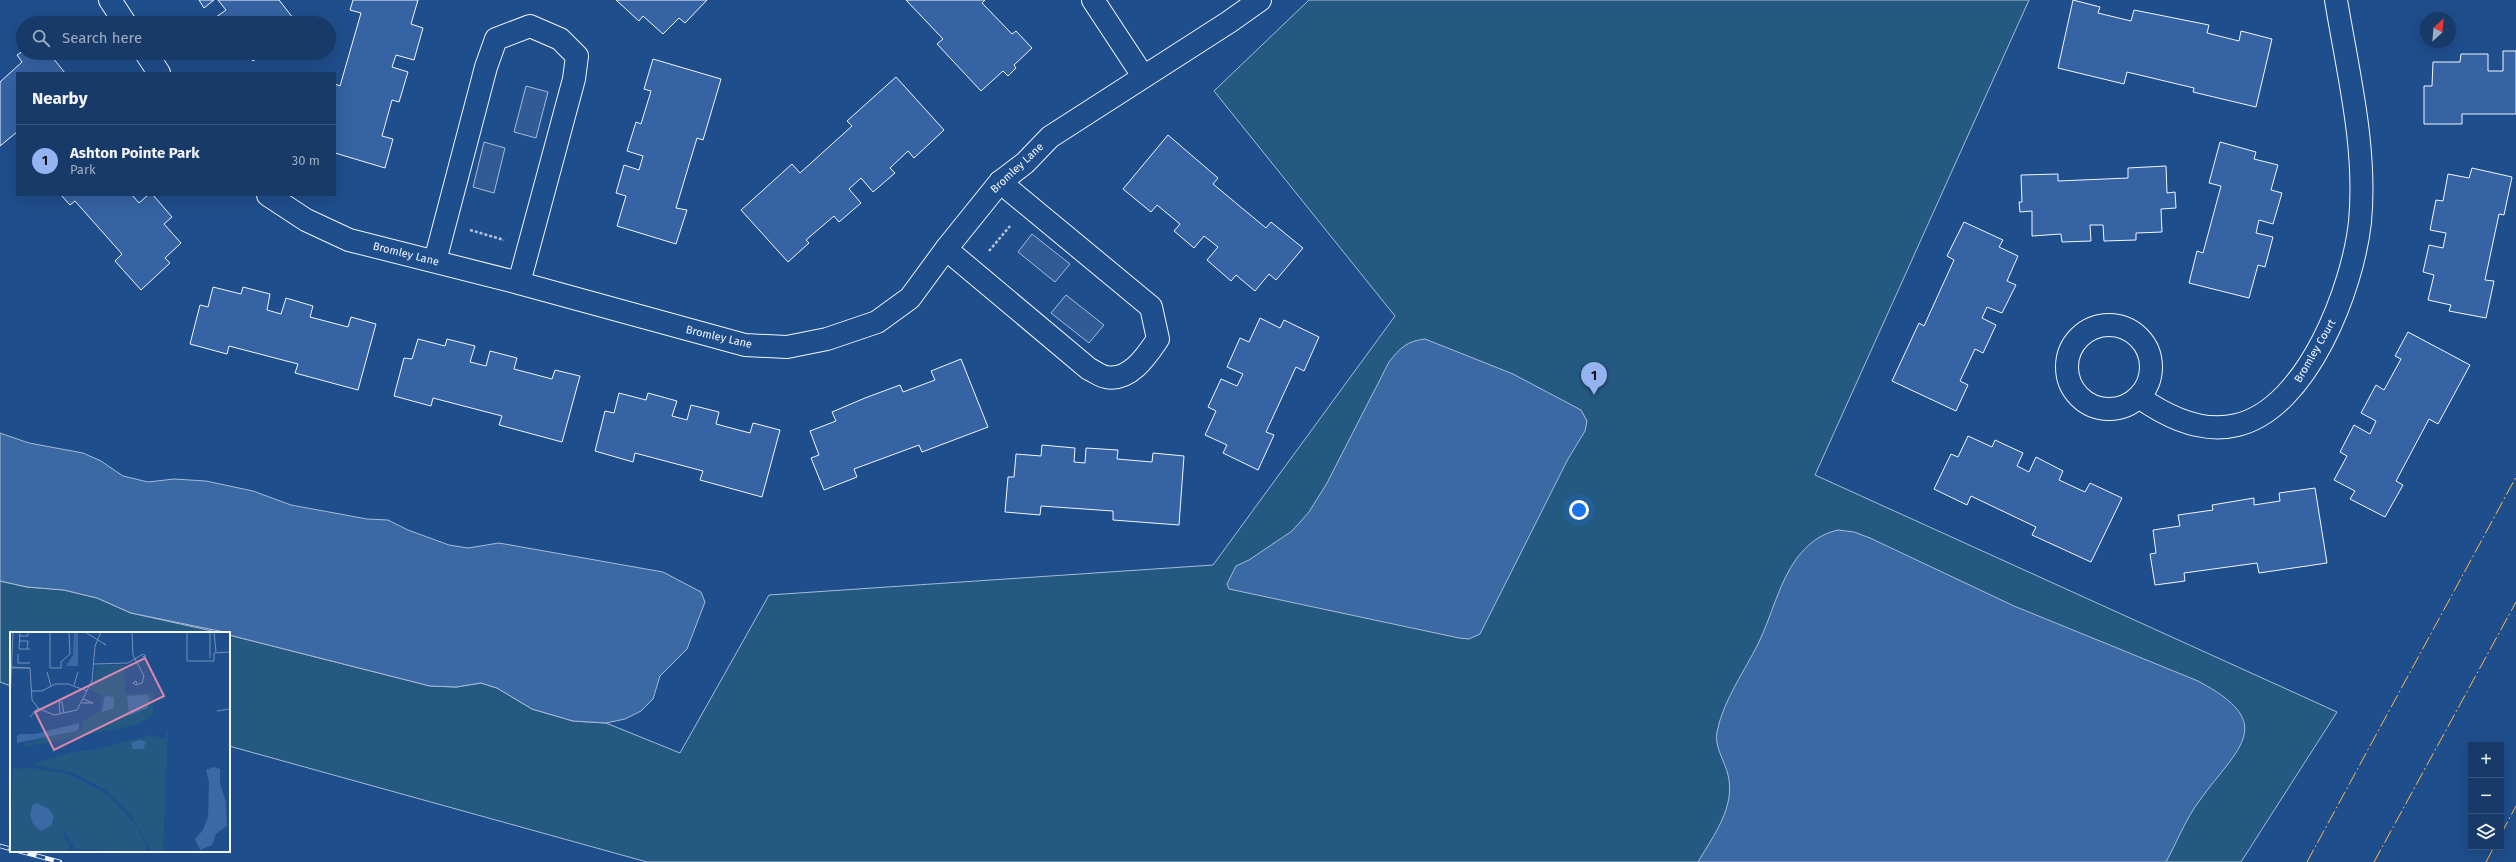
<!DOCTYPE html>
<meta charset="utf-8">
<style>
body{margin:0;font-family:"Fira Sans",sans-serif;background:#244571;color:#f1f3f6}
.controls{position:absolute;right:12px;bottom:12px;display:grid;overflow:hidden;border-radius:0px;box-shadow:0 4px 16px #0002}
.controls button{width:36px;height:36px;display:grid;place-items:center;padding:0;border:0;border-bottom:1px solid #36547d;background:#173a69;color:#f1f3f6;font:20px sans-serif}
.compass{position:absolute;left:2420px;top:12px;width:36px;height:36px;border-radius:50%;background:#173a69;box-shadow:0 4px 16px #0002;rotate:26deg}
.you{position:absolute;left:1579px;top:510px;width:14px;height:14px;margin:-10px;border:3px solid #fff;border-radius:50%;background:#1a73e8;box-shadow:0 0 0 6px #1a73e833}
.badge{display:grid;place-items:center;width:26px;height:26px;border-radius:50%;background:#95b2f1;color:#111;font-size:13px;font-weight:700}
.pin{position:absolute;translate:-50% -33px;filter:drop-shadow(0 1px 2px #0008)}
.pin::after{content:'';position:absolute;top:21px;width:14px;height:12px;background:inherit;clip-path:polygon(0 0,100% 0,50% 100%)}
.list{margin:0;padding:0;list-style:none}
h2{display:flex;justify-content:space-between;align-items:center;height:52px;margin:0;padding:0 16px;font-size:17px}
h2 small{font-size:13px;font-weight:400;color:#9eadc0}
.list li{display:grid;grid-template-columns:26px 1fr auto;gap:12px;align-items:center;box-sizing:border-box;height:72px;padding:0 16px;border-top:1px solid #36547d}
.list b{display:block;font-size:15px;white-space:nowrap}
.list p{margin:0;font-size:13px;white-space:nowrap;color:#9eadc0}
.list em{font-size:13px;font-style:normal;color:#9eadc0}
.icon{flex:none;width:22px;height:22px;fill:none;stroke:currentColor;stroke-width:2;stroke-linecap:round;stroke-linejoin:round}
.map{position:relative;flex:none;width:2516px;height:862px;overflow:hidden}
.search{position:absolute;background:#173a69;box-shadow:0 4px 16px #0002;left:16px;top:16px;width:320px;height:44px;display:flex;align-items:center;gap:10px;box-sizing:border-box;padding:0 14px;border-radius:22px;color:#9eadc0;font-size:15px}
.panel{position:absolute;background:#173a69;box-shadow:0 4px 16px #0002;left:16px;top:72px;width:320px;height:124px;border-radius:0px}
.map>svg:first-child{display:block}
.green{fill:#245a82;stroke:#a8bbd7}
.parking{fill:#305b95;stroke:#a8bbd7}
.water{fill:#3b69a3;stroke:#a8bbd7}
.building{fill:#3563a3;stroke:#f2f6ff}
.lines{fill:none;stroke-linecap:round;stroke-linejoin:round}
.minor-casing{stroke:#f2f6ff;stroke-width:24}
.path{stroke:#b3c4dc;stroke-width:2.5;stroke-dasharray:3 2;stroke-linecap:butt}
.minor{stroke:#1f4e8c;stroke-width:22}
.rail-casing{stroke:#f2f6ff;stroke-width:4.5}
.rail{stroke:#1f4e8c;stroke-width:3;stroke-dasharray:9;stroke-linecap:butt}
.power{stroke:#ffb74d;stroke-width:1;stroke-dasharray:14 3 2 3;stroke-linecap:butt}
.labels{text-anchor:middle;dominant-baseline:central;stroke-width:3;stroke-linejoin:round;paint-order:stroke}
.street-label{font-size:11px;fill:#f2f6ff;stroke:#1f4e8c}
.inset-road{fill:none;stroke:#7391ba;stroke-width:1}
.view{fill:#da87ad;fill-opacity:0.15;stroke:#da87ad;stroke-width:2}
.inset-edge{fill:none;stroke:#f2f6ff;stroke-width:2}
</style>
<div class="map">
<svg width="2516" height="862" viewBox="0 0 2516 862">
<rect width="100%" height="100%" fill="#1f4e8c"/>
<!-- green -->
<g class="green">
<path d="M 1309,0 L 2029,0 L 1815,475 L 2337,712 L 2241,862 L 647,862 L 229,746 L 229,635 L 430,686 L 456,687 L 481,683 L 497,688 L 532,709 L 573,721 L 606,723 L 680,753 L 769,595 L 1213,565 L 1395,316 L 1214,91 Z"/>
<path d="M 0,581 L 27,587 L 64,590 L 97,598 L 131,613 L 221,633 L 11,633 L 11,686 L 0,682 Z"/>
</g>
<!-- parking -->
<g class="parking">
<path d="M 526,86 L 548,92 L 536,138 L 514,132 Z"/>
<path d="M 484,142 L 505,148 L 494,193 L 473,187 Z"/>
<path d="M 1032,234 L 1070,264 L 1055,282 L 1018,252 Z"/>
<path d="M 1066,295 L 1104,325 L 1089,343 L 1051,313 Z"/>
</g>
<!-- water -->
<g class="water">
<path d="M 1425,339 L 1513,374 L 1581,410 L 1587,421 L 1585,431 L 1568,459 L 1480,634 L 1469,639 L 1459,638 L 1229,589 L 1227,584 L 1236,566 L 1249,560 L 1292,531 L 1309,512 L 1327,483 L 1389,362 C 1400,348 1407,341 1425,339 Z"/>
<path d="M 0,433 L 29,443 L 83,453 L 101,461 L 123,476 L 148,482 L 174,479 L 206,481 L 253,491 L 291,505 L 367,519 L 388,520 L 408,530 L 449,545 L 468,548 L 499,543 L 663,572 L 701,592 L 705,602 L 687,649 L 660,676 L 653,699 L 641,711 L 625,719 L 606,723 L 573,721 L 532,709 L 497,688 L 481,683 L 456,687 L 430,686 L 229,635 L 229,633 L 131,613 L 97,598 L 64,590 L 27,587 L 0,581 Z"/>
<path d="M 1838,530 L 1854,532 L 1870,538 L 2014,606 L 2198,681 C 2279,724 2238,747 2200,800 C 2186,818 2177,842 2166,862 L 1698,862 C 1713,836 1736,807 1728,775 C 1725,761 1714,747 1717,732 C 1723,701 1744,672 1758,644 C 1771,618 1779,582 1797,558 C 1808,544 1820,534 1838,530 Z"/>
</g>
<!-- building -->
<g class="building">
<path d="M 199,0 L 214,0 L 204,8 Z"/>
<path d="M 218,0 L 279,0 L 297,23 L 214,23 L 212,20 L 226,10 Z"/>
<path d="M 353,0 L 418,0 L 411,24 L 423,28 L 414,60 L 396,55 L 392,67 L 408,72 L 399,102 L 392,100 L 382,136 L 393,139 L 385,168 L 335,153 L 335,84 L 340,86 L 361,13 L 350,10 Z"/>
<path d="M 616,0 L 707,0 L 685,23 L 679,18 L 663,34 L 643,16 L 639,21 Z"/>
<path d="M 906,0 L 985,0 L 982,3 L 1012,34 L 1016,31 L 1032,48 L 1014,65 L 1016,68 L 1008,76 L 1003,71 L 981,91 L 937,44 L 943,39 Z"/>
<path d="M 2073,0 L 2100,7 L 2098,13 L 2131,21 L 2134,10 L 2209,25 L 2207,33 L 2239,41 L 2241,31 L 2272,39 L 2256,107 L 2193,92 L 2194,88 L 2127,72 L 2124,84 L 2058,68 Z"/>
<path d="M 23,51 L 23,53 L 49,53 L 65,73 L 17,73 L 17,132 L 0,146 L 0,82 L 22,62 L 17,55 Z"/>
<path d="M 2503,51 L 2516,51 L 2516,114 L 2462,114 L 2462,124 L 2424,124 L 2424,86 L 2432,86 L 2433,62 L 2460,62 L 2461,54 L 2488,54 L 2488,71 L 2503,71 Z"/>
<path d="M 246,53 L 264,53 L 253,61 Z"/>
<path d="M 653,59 L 721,79 L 703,140 L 697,138 L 676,208 L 687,210 L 676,244 L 617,226 L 626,196 L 616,193 L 624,165 L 639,170 L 643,156 L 627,151 L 636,122 L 641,124 L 651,91 L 644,89 Z"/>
<path d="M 896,77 L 944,130 L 914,158 L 908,151 L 890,168 L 895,173 L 873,192 L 861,178 L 849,189 L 861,203 L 839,222 L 834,216 L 806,240 L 809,243 L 788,262 L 741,210 L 792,164 L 800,173 L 852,126 L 847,121 Z"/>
<path d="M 1168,135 L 1218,178 L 1213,184 L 1266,228 L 1271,222 L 1303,248 L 1276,280 L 1269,274 L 1255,291 L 1236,275 L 1231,281 L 1207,260 L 1218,247 L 1204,236 L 1194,248 L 1174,231 L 1180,224 L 1157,205 L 1151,212 L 1123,189 Z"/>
<path d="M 2220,142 L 2256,152 L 2254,159 L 2278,165 L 2271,190 L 2282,193 L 2273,224 L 2259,220 L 2256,233 L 2273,237 L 2265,267 L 2258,265 L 2249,298 L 2189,283 L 2197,251 L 2203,253 L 2221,186 L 2209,183 Z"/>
<path d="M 2166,166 L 2167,193 L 2175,192 L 2176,208 L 2161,209 L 2162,232 L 2136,233 L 2136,240 L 2104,241 L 2103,225 L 2090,225 L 2091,241 L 2062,242 L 2061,234 L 2032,236 L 2032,211 L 2020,212 L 2019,202 L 2022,202 L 2021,175 L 2058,174 L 2058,181 L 2128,178 L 2128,168 Z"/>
<path d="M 2472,168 L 2512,177 L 2504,215 L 2499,214 L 2485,280 L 2494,281 L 2486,318 L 2449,311 L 2451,305 L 2428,300 L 2434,275 L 2423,272 L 2429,245 L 2443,248 L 2446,233 L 2430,230 L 2436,200 L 2443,201 L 2448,174 L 2469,178 Z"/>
<path d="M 61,195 L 132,195 L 139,203 L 148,195 L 153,195 L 172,217 L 164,224 L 181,243 L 165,258 L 170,263 L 141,290 L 115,261 L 122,254 L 75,201 L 70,205 Z"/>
<path d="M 1964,222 L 2003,240 L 1999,247 L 2018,256 L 2007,281 L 2016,285 L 2002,313 L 1987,307 L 1982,318 L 1996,325 L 1983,353 L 1975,349 L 1960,381 L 1968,385 L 1956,411 L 1892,381 L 1919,323 L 1924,326 L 1954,260 L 1947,256 Z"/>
<path d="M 213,287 L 241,294 L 243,287 L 270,294 L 267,310 L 281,314 L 286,298 L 313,306 L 310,317 L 348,327 L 351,317 L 376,324 L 358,390 L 295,373 L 298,364 L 229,346 L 227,354 L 190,344 L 200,305 L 208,307 Z"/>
<path d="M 1260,318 L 1280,328 L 1284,320 L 1319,337 L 1304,371 L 1296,367 L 1266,432 L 1274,435 L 1258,470 L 1223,453 L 1227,445 L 1205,435 L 1216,411 L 1208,407 L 1221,379 L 1237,386 L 1243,374 L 1227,367 L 1240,338 L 1249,342 Z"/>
<path d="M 2408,332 L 2470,365 L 2438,424 L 2429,419 L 2396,481 L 2403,485 L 2385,517 L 2350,499 L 2355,491 L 2334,480 L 2347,456 L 2340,452 L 2354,425 L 2370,434 L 2376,421 L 2361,413 L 2376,385 L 2384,390 L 2401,359 L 2395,356 Z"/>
<path d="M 418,339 L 445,346 L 447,339 L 475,346 L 470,362 L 486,366 L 490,351 L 517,358 L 514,369 L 552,379 L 555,370 L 580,376 L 562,442 L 499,425 L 502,416 L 433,398 L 431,406 L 394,396 L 404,358 L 412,359 Z"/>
<path d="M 961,359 L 988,427 L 922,452 L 919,445 L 854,469 L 857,477 L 824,490 L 811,458 L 819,455 L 810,431 L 836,421 L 832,412 L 865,398 L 900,385 L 903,392 L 935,380 L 931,371 Z"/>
<path d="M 619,393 L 646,400 L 648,393 L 677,401 L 672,416 L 687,420 L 691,405 L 719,412 L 716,424 L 750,433 L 753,423 L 780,430 L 762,497 L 700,480 L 703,471 L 635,453 L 633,462 L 595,451 L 605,411 L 614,413 Z"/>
<path d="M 1968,436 L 1992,447 L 1995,440 L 2023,453 L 2017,466 L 2029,472 L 2036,457 L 2063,471 L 2059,480 L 2085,492 L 2090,483 L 2122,498 L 2091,562 L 2032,535 L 2036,527 L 1971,496 L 1967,505 L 1934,489 L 1951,454 L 1958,457 Z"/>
<path d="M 1042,445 L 1075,448 L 1074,462 L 1085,463 L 1086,448 L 1118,450 L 1117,459 L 1152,462 L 1153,453 L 1184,456 L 1179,525 L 1113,520 L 1113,511 L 1041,506 L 1040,515 L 1005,512 L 1008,477 L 1014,477 L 1016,454 L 1041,456 Z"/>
<path d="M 2315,488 L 2327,563 L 2259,573 L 2257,563 L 2184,573 L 2185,581 L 2155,585 L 2150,554 L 2156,553 L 2153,530 L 2180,526 L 2178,515 L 2213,510 L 2212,505 L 2254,498 L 2254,505 L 2280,501 L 2279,493 Z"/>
</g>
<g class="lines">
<defs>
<g id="minor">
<path d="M 110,0 L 125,23"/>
<path d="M 1093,0 L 1143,76"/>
<path d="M 146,53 L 159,73"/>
<path d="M 268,195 L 306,220 L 349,240 L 519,283 L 745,345 L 787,347 L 827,339 L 877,322 L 910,298 L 946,249 L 1000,182 L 1025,163 L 1050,137 L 1229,22 L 1260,0"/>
<path d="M 946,249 L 1089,369 C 1094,371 1100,376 1106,377 C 1130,382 1147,355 1158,339 L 1151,307 L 1000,182"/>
<path d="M 435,261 L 486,67 L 496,39 L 530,26 L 560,39 L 577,56 L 574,79 L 519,283"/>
<circle cx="2109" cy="367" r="42"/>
<path d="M 2139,397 C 2167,417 2201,434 2237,425 C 2308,408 2353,287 2360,222 C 2367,148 2348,73 2336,0"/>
</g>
</defs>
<!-- minor casing -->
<use href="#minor" class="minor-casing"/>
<!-- path -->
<g class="path">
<path d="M 470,230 L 504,240"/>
<path d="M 989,251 L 1010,226"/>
</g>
<!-- minor -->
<use href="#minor" class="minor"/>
<defs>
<g id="rail">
<path d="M 0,846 L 11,849"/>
<path d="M 19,851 L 60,862"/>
</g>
</defs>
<!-- rail casing -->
<use href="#rail" class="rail-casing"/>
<!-- rail -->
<use href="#rail" class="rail"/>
<!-- power -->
<g class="power">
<path d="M 2501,834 L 2516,806"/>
<path d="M 2307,862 L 2516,477"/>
<path d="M 2374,862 L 2516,602"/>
<path d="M 2486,862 L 2494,847"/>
</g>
</g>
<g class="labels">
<!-- street labels -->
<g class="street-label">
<text transform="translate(1017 168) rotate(-43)">Bromley Lane</text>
<text transform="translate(406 254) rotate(14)">Bromley Lane</text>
<text transform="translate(719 337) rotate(13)">Bromley Lane</text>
<text transform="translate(2315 351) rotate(-60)">Bromley Court</text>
</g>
</g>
<!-- overview -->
<g transform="translate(10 632)">
<rect width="220" height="220" fill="#1f4e8c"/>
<path d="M 87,33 L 114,33 L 115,62 L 143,61 L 143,83 L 126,93 L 14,115 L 14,112 L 27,108 L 71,98 L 72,90 L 90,79 L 93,64 L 80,58 ZM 158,97 L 153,220 L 142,220 L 122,184 L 94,157 L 62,140 L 22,132 L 62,120 L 82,118 L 141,103 L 154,107 ZM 22,136 L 59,142 L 97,162 L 127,194 L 136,213 L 136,220 L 65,217 L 55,199 L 53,204 L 58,211 L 60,220 L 0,220 L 3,137 ZM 29,172 L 38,176 L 44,187 L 42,193 L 31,199 L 23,192 L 20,183 L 21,176 Z" fill="#245a82" fill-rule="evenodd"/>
<path d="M 64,0 L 68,2 L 68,34 L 56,34 L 63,23 ZM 136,63 L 139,64 L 138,76 L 119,84 L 117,64 ZM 95,64 L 104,65 L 104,76 L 92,80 ZM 69,91 L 69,97 L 66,99 L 7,111 L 7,104 L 10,102 L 25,102 ZM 130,108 L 136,110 L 133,117 L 123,117 L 121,111 ZM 203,135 L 210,137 L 210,151 L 216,170 L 217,194 L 206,202 L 202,213 L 190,218 L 185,207 L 193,198 L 198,185 L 199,151 L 196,138 ZM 26,171 L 38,176 L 44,184 L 42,193 L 31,199 L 23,192 L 20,183 L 22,174 Z" fill="#3b69a3"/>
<path class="inset-road" d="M 10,0 L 9,17 L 20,17M 40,0 L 40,36 L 51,36 L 51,30 L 60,22 L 59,0M 75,0 L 96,13 L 93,11M 122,0 L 123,23 L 134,44 L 132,51 L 126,53 L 123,51 L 126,49 L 127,52M 177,0 L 177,29 L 204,29 L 204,21 L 220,20M 204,0 L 206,20M 9,4 L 18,4 L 18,0M 9,9 L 18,9 L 17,17M 8,22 L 8,31 L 20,31M 200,26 L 200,0M 84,32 L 118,31 L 133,22 L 136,24 L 132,25M 2,35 L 20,36M 1,36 L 20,36M 20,36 L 22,68 L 28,76 L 44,83 L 67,78 L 82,49 L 85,14 L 91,0M 37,40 L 41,54M 64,53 L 68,40M 22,59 L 32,59 L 45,52 L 58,52 L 77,59M 0,70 L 3,0M 72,71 L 83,71 L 73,67M 207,79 L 220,77M 50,82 L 49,70 L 52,70 L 54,81M 20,85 L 28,76"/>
<path class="view" d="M 135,26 L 154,64 L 44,118 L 25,80 Z"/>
<rect width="220" height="220" class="inset-edge"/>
</g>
</svg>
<div class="controls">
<button>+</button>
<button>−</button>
<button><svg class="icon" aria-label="layers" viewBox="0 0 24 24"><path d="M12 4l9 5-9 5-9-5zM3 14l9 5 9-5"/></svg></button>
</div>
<svg class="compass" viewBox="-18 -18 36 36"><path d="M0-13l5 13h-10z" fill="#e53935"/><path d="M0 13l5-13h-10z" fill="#9eadc0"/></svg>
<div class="you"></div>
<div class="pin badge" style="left:1594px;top:395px">1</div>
<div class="search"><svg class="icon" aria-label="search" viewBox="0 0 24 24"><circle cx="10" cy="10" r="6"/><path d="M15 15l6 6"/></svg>Search here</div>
<section class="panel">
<h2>Nearby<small></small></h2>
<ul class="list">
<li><span class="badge">1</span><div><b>Ashton Pointe Park</b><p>Park</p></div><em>30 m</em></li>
</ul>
</section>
</div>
